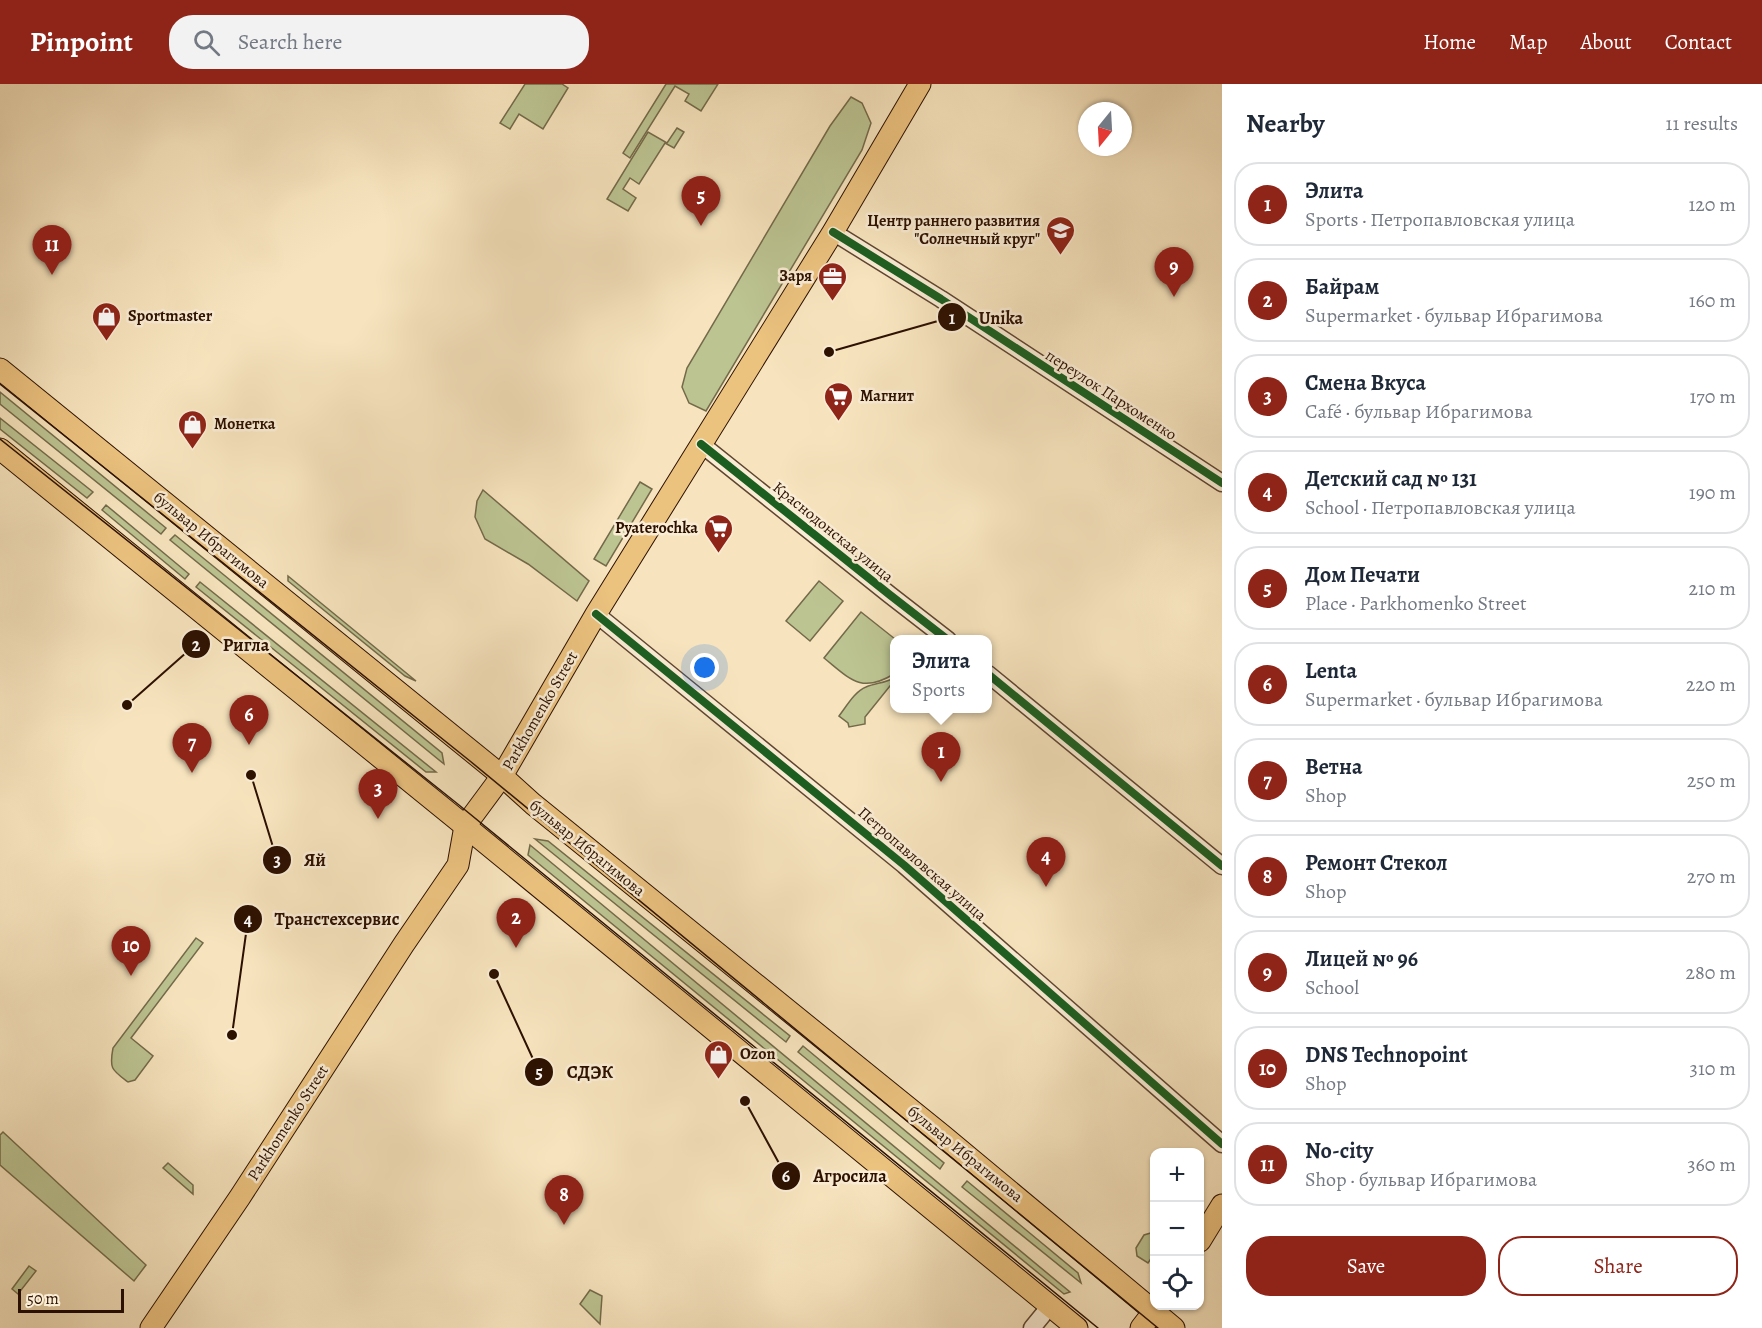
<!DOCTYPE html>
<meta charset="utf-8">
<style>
body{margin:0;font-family:Alegreya,serif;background:#f2f2f3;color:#1f2937}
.controls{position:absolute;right:18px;bottom:18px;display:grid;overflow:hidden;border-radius:12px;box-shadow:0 2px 4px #0004}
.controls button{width:54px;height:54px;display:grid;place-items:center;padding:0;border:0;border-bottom:2px solid #e0e1e3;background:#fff;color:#1f2937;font:30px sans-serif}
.compass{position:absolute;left:1078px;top:18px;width:54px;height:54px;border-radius:50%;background:#fff;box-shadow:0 2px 4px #0004;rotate:198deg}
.scale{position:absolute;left:18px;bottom:15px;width:106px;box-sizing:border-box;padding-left:6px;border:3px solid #2c1000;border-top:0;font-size:16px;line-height:21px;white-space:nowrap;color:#2c1000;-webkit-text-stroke:4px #faedd5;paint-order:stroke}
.you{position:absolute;left:705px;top:584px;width:21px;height:21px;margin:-15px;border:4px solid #fff;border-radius:50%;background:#1a73e8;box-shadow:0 0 0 9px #1a73e833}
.badge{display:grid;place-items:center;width:39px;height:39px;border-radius:50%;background:#8f2418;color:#fff;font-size:20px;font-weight:700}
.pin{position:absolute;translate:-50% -50px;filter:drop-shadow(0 2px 3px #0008)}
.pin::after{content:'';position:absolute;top:32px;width:21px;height:18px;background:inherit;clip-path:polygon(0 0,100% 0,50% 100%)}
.popup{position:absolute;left:890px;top:551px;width:102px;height:78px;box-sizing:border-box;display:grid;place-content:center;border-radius:12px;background:#fff;filter:drop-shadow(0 2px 4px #0005);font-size:20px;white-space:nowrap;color:#747a83}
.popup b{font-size:22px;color:#1f2937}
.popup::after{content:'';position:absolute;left:50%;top:100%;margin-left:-12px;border:12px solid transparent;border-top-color:#fff}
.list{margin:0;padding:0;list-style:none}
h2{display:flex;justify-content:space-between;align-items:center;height:78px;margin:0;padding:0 24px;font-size:26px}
h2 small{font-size:20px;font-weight:400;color:#747a83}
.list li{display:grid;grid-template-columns:39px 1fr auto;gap:18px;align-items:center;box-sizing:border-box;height:84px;margin:0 12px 12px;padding:0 12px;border:2px solid #e0e1e3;border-radius:24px}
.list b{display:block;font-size:22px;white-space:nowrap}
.list p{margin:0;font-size:20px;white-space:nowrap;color:#747a83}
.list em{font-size:20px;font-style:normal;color:#747a83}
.actions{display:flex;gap:12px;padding:18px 24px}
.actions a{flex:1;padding:14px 0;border:2px solid #8f2418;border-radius:24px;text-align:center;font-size:21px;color:#8f2418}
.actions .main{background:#8f2418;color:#fff}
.icon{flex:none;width:33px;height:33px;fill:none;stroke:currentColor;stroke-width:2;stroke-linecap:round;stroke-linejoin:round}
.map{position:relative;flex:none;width:1222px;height:1244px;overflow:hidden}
header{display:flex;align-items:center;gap:36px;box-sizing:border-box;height:84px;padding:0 30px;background:#8f2418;color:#fff}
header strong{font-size:28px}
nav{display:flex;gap:33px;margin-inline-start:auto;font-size:21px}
.search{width:420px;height:54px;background:#f2f2f3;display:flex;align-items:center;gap:15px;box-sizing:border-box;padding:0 21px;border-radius:24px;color:#747a83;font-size:22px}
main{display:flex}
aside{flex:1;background:#fff}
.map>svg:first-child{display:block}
.green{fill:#bcc492;stroke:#746a49;stroke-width:1.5}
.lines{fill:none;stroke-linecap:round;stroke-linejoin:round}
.minor-casing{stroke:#5f4530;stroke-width:19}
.major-casing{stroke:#2c1000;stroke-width:23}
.minor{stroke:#faedd5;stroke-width:16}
.major{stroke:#ecc27f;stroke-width:21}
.tram{stroke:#2c1000;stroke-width:1.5}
.cycleway-casing{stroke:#faedd5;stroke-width:11}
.cycleway{stroke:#1b5e20;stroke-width:8}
.labels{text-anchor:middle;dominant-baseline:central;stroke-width:5;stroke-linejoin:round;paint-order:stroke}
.poi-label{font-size:16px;font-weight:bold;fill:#2c1000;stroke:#faedd5;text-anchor:start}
.street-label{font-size:16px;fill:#2c1000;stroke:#faedd5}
.leader{fill:none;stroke:#2c1000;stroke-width:2}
.callout-dot{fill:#2c1000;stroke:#faedd5;stroke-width:2}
.mark-label{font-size:18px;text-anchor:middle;font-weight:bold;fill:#fff}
.callout-label{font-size:18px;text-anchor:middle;font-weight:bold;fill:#2c1000;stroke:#faedd5;stroke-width:5;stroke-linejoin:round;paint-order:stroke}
</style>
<header>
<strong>Pinpoint</strong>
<div class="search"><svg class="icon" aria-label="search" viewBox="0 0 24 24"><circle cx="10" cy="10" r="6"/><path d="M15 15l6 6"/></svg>Search here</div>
<nav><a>Home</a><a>Map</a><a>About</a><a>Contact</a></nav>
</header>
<main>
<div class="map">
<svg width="1222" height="1244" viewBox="0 0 1222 1244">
<rect width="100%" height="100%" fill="#f7e4be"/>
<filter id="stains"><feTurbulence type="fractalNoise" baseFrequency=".00333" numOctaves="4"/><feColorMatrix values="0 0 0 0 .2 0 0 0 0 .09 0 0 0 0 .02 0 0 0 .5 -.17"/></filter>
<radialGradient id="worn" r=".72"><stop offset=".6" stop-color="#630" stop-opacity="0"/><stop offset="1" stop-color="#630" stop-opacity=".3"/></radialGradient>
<!-- green -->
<g class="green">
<path d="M 525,0 L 562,0 L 568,4 L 543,45 L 519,30 L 510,45 L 500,39 Z"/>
<path d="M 666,0 L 718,0 L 701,27 L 685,17 L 689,10 L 675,2 L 630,74 L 623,69 Z"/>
<path d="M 851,13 L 862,19 L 871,39 L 862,66 L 706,327 L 689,319 L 682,303 L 687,284 L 830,42 Z"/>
<path d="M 677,44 L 684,48 L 674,64 L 665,59 L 639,100 L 630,94 L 623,105 L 636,114 L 628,127 L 607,115 L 648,48 L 667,59 Z"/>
<path d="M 0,308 L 166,444 L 161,450 L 0,320 Z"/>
<path d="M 0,334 L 93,408 L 87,414 L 0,345 Z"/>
<path d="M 640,398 L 652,405 L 606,482 L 594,475 Z"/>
<path d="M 483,406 L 589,497 L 577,517 L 528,480 L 485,455 L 475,433 L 477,417 Z"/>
<path d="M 106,421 L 189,490 L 185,495 L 102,426 Z"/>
<path d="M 175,451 L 442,669 L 444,680 L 170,456 Z"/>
<path d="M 288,492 L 416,597 L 405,592 L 288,497 Z"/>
<path d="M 819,497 L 843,517 L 810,557 L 786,537 Z"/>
<path d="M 200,498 L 436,688 L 426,688 L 196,503 Z"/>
<path d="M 861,528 L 895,555 L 894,590 C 861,610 850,595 824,574 Z"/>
<path d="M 894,594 L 894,597 L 865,633 L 865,640 L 849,643 L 848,639 L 839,632 C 846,623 855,607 866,603 C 876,599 885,599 894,594 Z"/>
<path d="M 535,755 L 548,757 L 790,952 L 786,958 Z"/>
<path d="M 530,761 L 1070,1208 L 1064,1210 L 528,771 Z"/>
<path d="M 196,854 L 203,859 L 131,954 L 153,972 L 135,996 L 128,998 C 112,986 109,985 113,964 Z"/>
<path d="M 803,962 L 944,1079 L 940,1085 L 798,968 Z"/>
<path d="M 3,1048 L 146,1181 L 134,1197 L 0,1081 L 0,1051 Z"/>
<path d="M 168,1079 L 193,1101 L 193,1110 L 163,1084 Z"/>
<path d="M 967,1097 L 1078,1189 L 1081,1199 L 962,1103 Z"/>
<path d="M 1154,1148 L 1154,1170 L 1148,1179 L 1137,1172 L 1136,1164 L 1144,1151 Z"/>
<path d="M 29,1182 L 36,1187 L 18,1210 L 12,1205 Z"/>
<path d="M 590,1206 L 602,1212 L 600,1240 L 580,1220 Z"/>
</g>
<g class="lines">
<defs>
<g id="minor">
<path d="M 833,148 L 941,215 L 1222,399"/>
<path d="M 701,360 L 890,511 L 948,556"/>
<path d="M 596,530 L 904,781 L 1222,1060"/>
<path d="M 988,590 L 1222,782"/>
<path d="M 1032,1244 L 1050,1222"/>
</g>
<g id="major">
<path d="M 0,285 L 502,692 L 533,720 L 942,1051 L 1174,1244"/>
<path d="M 0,365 L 465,742 L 1077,1244"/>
<path d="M 1200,1157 L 1222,1121"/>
<path d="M 151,1244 L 240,1113 L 404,860 L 458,781 L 465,742 L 502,692 L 596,530 L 833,148 L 920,0"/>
<path d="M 1141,1244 L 1158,1222"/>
</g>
</defs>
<!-- minor casing -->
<use href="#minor" class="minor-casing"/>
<!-- major casing -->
<use href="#major" class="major-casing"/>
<!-- minor -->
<use href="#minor" class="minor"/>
<!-- major -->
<use href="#major" class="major"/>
<!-- tram -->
<g class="tram">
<path d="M 0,300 L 470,677 L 1158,1244"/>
<path d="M 0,355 L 459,721 L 1098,1244"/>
</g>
<defs>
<g id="cycleway">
<path d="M 833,148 L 941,215 L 1222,399"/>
<path d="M 701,360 L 890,511 L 948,556"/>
<path d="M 596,530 L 904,781 L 1222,1060"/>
<path d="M 988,590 L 1222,782"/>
</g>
</defs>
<!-- cycleway casing -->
<use href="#cycleway" class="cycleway-casing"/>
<!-- cycleway -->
<use href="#cycleway" class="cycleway"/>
</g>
<!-- icons -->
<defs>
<symbol id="school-pin" viewBox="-11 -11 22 30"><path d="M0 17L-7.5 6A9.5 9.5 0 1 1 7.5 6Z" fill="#8f2418" stroke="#faedd5"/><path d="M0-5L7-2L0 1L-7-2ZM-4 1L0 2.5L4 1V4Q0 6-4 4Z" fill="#fff"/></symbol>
<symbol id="office-pin" viewBox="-11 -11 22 30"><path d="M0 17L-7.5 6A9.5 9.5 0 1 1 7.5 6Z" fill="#8f2418" stroke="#faedd5"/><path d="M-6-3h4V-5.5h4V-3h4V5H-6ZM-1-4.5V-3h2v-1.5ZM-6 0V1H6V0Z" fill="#fff"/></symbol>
<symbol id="shop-pin" viewBox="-11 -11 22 30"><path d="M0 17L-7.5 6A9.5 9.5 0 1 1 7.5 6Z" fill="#8f2418" stroke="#faedd5"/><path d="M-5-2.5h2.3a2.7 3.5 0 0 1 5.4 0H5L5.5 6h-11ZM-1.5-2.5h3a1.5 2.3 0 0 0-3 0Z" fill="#fff"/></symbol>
<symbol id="supermarket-pin" viewBox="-11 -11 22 30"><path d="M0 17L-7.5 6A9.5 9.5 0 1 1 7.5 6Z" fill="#8f2418" stroke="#faedd5"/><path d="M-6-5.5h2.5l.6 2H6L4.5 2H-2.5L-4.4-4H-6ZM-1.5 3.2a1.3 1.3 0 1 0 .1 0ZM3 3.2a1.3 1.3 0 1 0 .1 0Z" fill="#fff"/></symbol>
</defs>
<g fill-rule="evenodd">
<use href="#school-pin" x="1044" y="130" width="33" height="45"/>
<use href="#office-pin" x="816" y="176" width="33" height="45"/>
<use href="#shop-pin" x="90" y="216" width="33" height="45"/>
<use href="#supermarket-pin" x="822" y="296" width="33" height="45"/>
<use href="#shop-pin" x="176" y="324" width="33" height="45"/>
<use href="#supermarket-pin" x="702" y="428" width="33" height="45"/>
<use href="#shop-pin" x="702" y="954" width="33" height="45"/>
</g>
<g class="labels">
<!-- poi labels -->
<g class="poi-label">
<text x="1040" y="137" text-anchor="end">Центр раннего развития<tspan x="1040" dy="18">"Солнечный круг"</tspan></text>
<text x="812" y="192" text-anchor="end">Заря</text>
<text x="128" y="232">Sportmaster</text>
<text x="860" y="312">Магнит</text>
<text x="214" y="340">Монетка</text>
<text x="698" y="444" text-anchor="end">Pyaterochka</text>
<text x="740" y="970">Ozon</text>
</g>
<!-- street labels -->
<g class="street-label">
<text transform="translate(1111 311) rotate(33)">переулок Пархоменко</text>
<text transform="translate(833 448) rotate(39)">Краснодонская улица</text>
<text transform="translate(211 456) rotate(39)">бульвар Ибрагимова</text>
<text transform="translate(540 627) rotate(-60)">Parkhomenko Street</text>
<text transform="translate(587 764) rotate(39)">бульвар Ибрагимова</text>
<text transform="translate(922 780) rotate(41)">Петропавловская улица</text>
<text transform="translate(288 1039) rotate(-57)">Parkhomenko Street</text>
<text transform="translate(965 1070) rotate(39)">бульвар Ибрагимова</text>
</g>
</g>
<!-- callouts -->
<path class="leader" d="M829 268L952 233M127 621L196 560M251 691L277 776M232 951L248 835M494 890L539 988M745 1017L786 1092"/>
<g class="callout-dot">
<circle cx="829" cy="268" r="6"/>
<circle cx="127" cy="621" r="6"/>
<circle cx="251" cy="691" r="6"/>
<circle cx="232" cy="951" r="6"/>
<circle cx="494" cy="890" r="6"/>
<circle cx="745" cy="1017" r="6"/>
<circle cx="952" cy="233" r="15"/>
<circle cx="196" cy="560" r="15"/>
<circle cx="277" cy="776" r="15"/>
<circle cx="248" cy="835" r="15"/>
<circle cx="539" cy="988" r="15"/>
<circle cx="786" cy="1092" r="15"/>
</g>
<g class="mark-label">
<text x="952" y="240">1</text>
<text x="196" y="567">2</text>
<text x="277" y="782">3</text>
<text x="248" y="841">4</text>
<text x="539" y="994">5</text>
<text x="786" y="1098">6</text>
</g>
<g class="callout-label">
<text x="1001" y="240">Unika</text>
<text x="246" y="567">Ригла</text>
<text x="315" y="782">Яй</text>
<text x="337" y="841">Транстехсервис</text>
<text x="590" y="994">СДЭК</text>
<text x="850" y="1098">Агросила</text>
</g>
<rect width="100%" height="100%" filter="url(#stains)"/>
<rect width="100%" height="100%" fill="url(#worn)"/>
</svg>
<div class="controls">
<button>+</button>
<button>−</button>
<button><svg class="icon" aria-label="locate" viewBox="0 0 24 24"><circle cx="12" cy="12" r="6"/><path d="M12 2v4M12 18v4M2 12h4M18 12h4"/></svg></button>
</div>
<svg class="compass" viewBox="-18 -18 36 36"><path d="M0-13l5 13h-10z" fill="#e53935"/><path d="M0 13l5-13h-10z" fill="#747a83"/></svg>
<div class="scale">50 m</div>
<div class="you"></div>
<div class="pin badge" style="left:941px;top:698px">1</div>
<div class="popup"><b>Элита</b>Sports</div>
<div class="pin badge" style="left:516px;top:864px">2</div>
<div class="pin badge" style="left:378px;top:735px">3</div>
<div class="pin badge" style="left:1046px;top:803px">4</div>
<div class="pin badge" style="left:701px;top:142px">5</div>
<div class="pin badge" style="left:249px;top:661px">6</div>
<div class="pin badge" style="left:192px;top:689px">7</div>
<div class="pin badge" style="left:564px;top:1141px">8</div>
<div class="pin badge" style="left:1174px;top:213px">9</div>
<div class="pin badge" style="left:131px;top:892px">10</div>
<div class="pin badge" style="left:52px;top:191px">11</div>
</div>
<aside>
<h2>Nearby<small>11 results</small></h2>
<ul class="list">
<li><span class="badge">1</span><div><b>Элита</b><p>Sports · Петропавловская улица</p></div><em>120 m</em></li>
<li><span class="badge">2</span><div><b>Байрам</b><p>Supermarket · бульвар Ибрагимова</p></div><em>160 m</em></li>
<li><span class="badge">3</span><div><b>Смена Вкуса</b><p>Café · бульвар Ибрагимова</p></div><em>170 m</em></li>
<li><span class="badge">4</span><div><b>Детский сад № 131</b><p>School · Петропавловская улица</p></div><em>190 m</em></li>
<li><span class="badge">5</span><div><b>Дом Печати</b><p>Place · Parkhomenko Street</p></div><em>210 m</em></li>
<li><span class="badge">6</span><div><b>Lenta</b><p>Supermarket · бульвар Ибрагимова</p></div><em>220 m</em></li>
<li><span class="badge">7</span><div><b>Ветна</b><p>Shop</p></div><em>250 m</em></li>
<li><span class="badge">8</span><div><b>Ремонт Стекол</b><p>Shop</p></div><em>270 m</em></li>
<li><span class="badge">9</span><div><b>Лицей № 96</b><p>School</p></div><em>280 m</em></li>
<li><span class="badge">10</span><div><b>DNS Technopoint</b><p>Shop</p></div><em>310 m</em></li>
<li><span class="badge">11</span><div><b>No-city</b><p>Shop · бульвар Ибрагимова</p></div><em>360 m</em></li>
</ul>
<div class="actions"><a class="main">Save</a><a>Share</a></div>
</aside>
</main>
